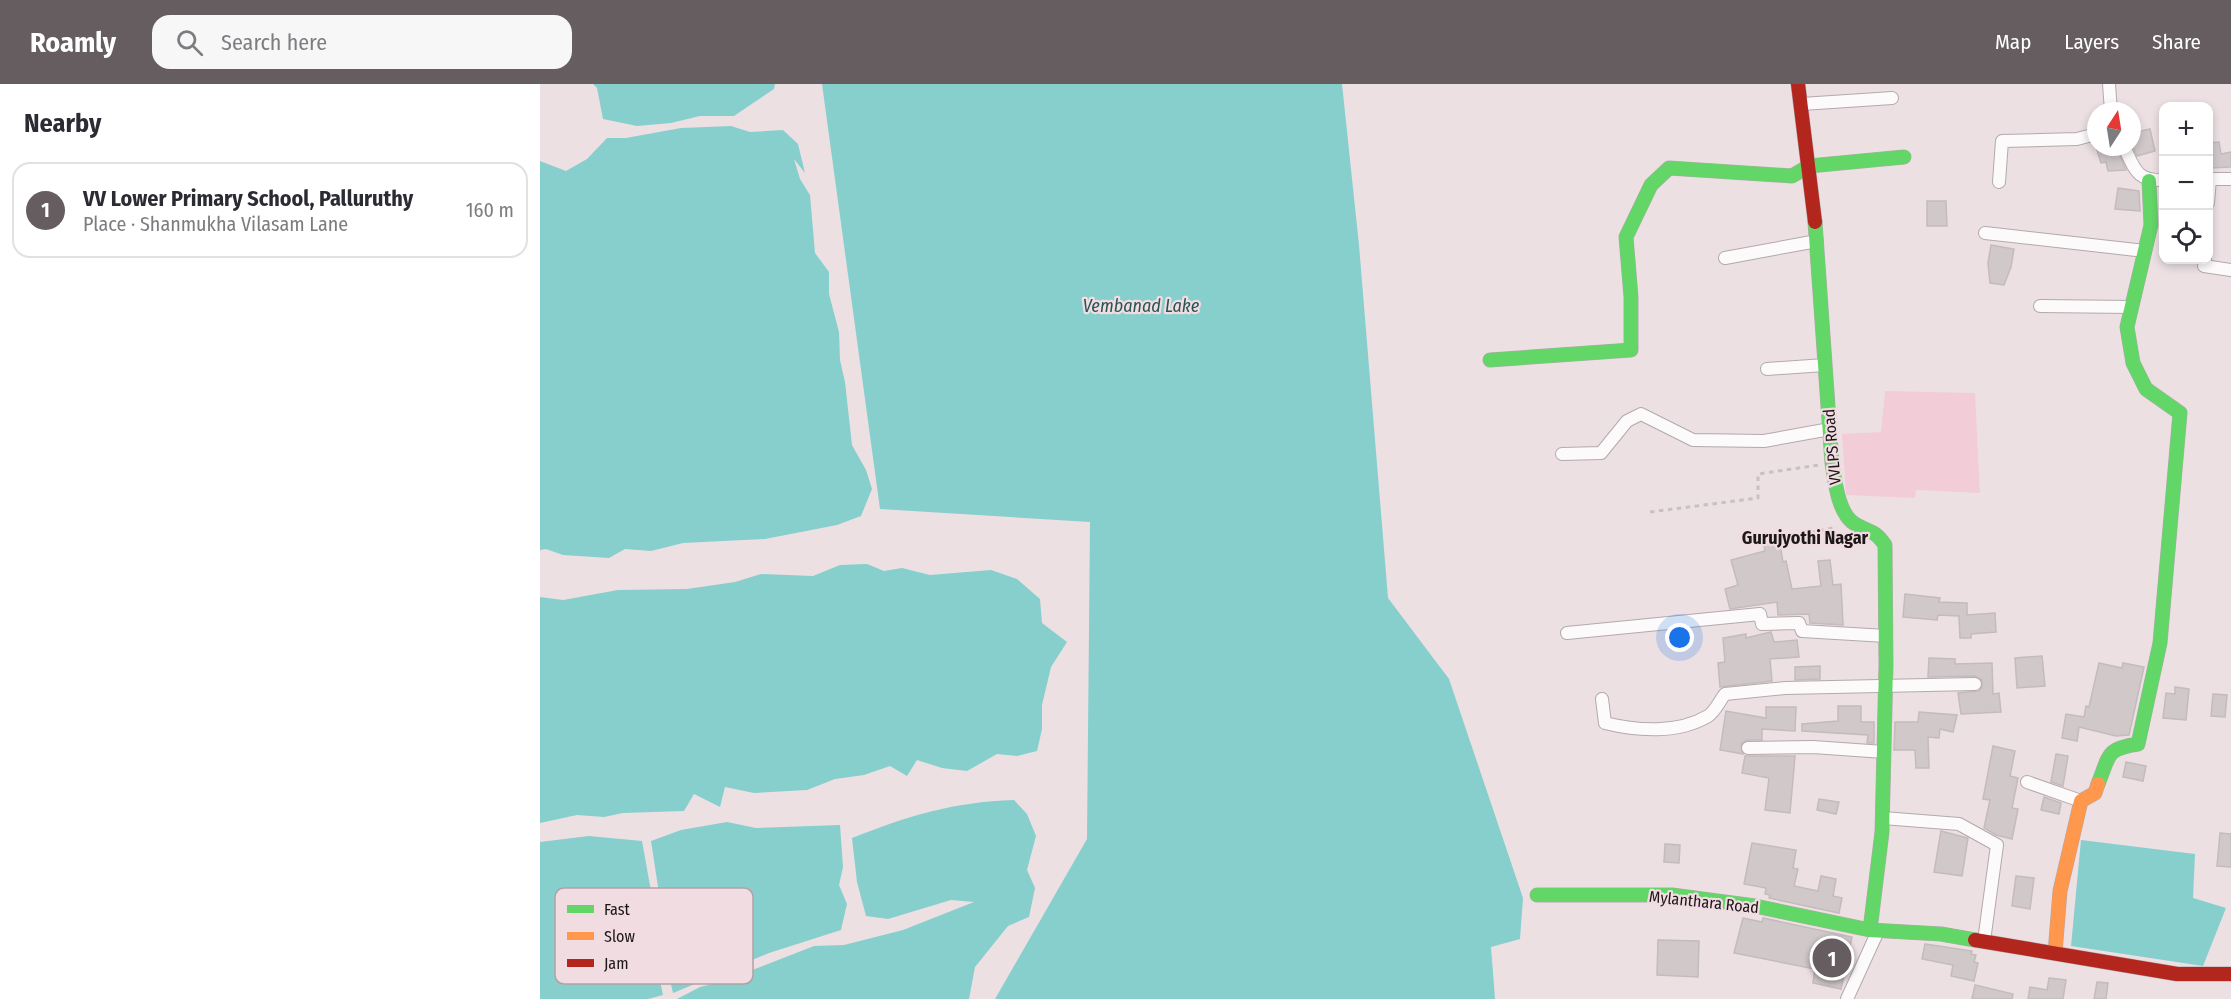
<!DOCTYPE html>
<meta charset="utf-8">
<style>
body{margin:0;font-family:"Fira Sans Condensed",sans-serif;background:#f7f7f7;color:#2b2b33}
.controls{position:absolute;right:18px;top:18px;display:grid;overflow:hidden;border-radius:12px;box-shadow:0 3px 9px #0003}
.controls button{width:54px;height:54px;display:grid;place-items:center;padding:0;border:0;border-bottom:2px solid #e1e1e2;background:#fff;color:#2b2b33;font:30px sans-serif}
.compass{position:absolute;left:1547px;top:18px;width:54px;height:54px;border-radius:50%;background:#fff;box-shadow:0 3px 9px #0003;rotate:12deg}
.you{position:absolute;left:1140px;top:554px;width:21px;height:21px;margin:-15px;border:4px solid #fff;border-radius:50%;background:#1a73e8;box-shadow:0 0 0 9px #1a73e833}
.badge{display:grid;place-items:center;width:39px;height:39px;border-radius:50%;background:#655d5f;color:#fff;font-size:20px;font-weight:700}
.pin{position:absolute;translate:-50% -50%;border:3px solid #fff;box-shadow:0 2px 6px #0006}
.list{margin:0;padding:0;list-style:none}
h2{display:flex;justify-content:space-between;align-items:center;height:78px;margin:0;padding:0 24px;font-size:26px}
h2 small{font-size:20px;font-weight:400;color:#7c7c81}
.list li{display:grid;grid-template-columns:39px 1fr auto;gap:18px;align-items:center;box-sizing:border-box;height:96px;margin:0 12px 12px;padding:0 12px;border:2px solid #e1e1e2;border-radius:18px}
.list b{display:block;font-size:22px;white-space:nowrap}
.list p{margin:0;font-size:20px;white-space:nowrap;color:#7c7c81}
.list em{font-size:20px;font-style:normal;color:#7c7c81}
.icon{flex:none;width:33px;height:33px;fill:none;stroke:currentColor;stroke-width:2;stroke-linecap:round;stroke-linejoin:round}
.map{position:relative;flex:none;width:1691px;height:915px;overflow:hidden}
header{display:flex;align-items:center;gap:36px;box-sizing:border-box;height:84px;padding:0 30px;background:#655d5f;color:#fff}
header strong{font-size:28px}
nav{display:flex;gap:33px;margin-inline-start:auto;font-size:21px}
.search{width:420px;height:54px;background:#f7f7f7;display:flex;align-items:center;gap:15px;box-sizing:border-box;padding:0 21px;border-radius:18px;color:#7c7c81;font-size:22px}
main{display:flex}
aside{flex:1;background:#fff}
.map>svg:first-child{display:block}
.green{fill:#f2cdd7}
.water{fill:#86cfcd}
.building{fill:#d1c8ca;stroke:#c3bbbc;stroke-width:1.5}
.lines{fill:none;stroke-linecap:round;stroke-linejoin:round}
.street-casing{stroke:#b2aaac;stroke-width:14}
.fast-casing{stroke:#b2aaac;stroke-width:15}
.slow-casing{stroke:#b2aaac;stroke-width:15}
.jam-casing{stroke:#b2aaac;stroke-width:15}
.path{stroke:#c6c2c3;stroke-width:3;stroke-dasharray:4.5 4.5;stroke-linecap:butt}
.street{stroke:#fcfafb;stroke-width:12}
.fast{stroke:#63d668;stroke-width:14}
.slow{stroke:#ff974d;stroke-width:14}
.jam{stroke:#b3261e;stroke-width:14}
.labels{text-anchor:middle;dominant-baseline:central;stroke-width:4.5;stroke-linejoin:round;paint-order:stroke}
.street-label{font-size:16px;fill:#1d1718;stroke:#f0dce1}
.water-label{font-size:18px;font-style:italic;fill:#265654;stroke:#f0dce1}
.neighbourhood-label{font-size:18px;font-weight:bold;fill:#1d1718;stroke:#f0dce1}
.key{fill:#f0dce1;stroke:#b1a1a5;stroke-width:1.5}
.key-label{font-size:16px;fill:#1d1718}
</style>
<header>
<strong>Roamly</strong>
<div class="search"><svg class="icon" aria-label="search" viewBox="0 0 24 24"><circle cx="10" cy="10" r="6"/><path d="M15 15l6 6"/></svg>Search here</div>
<nav><a>Map</a><a>Layers</a><a>Share</a></nav>
</header>
<main>
<aside>
<h2>Nearby<small></small></h2>
<ul class="list">
<li><span class="badge">1</span><div><b>VV Lower Primary School, Palluruthy</b><p>Place · Shanmukha Vilasam Lane</p></div><em>160 m</em></li>
</ul>
</aside>
<div class="map">
<svg width="1691" height="915" viewBox="0 0 1691 915">
<rect width="100%" height="100%" fill="#ece0e3"/>
<!-- green -->
<path class="green" d="M 1345,307 L 1435,309 L 1440,409 L 1376,406 L 1375,414 L 1306,411 L 1302,350 L 1341,348 Z"/>
<!-- water -->
<g class="water">
<path d="M 53,0 L 235,0 L 234,5 L 194,32 L 160,32 L 131,39 L 97,42 L 63,35 L 57,4 Z"/>
<path d="M 282,0 L 802,0 L 819,161 L 848,514 L 909,595 L 983,814 L 980,855 L 951,863 L 955,915 L 455,915 L 547,755 L 550,438 L 340,425 Z"/>
<path d="M 191,42 L 210,48 L 243,46 L 258,60 L 265,89 L 254,75 L 260,95 L 270,111 L 275,169 L 289,188 L 289,210 L 299,248 L 300,276 L 305,298 L 312,361 L 326,386 L 332,405 L 321,432 L 297,441 L 225,455 L 143,459 L 111,467 L 85,465 L 69,474 L 23,471 L 6,465 L 0,466 L 0,77 L 26,87 L 47,75 L 67,54 L 86,54 L 141,44 Z"/>
<path d="M 327,480 L 344,487 L 362,484 L 390,491 L 451,486 L 477,495 L 500,515 L 502,539 L 527,558 L 511,583 L 502,621 L 502,645 L 497,667 L 477,672 L 457,670 L 427,687 L 402,684 L 377,676 L 367,692 L 350,682 L 324,691 L 295,695 L 267,706 L 214,709 L 185,703 L 180,723 L 154,710 L 144,727 L 83,729 L 64,733 L 37,731 L 0,739 L 0,513 L 23,516 L 78,506 L 147,505 L 195,498 L 221,490 L 273,492 L 300,481 Z"/>
<path d="M 474,716 L 487,730 L 496,752 L 487,786 L 495,804 L 489,833 L 468,842 L 435,883 L 429,915 L 137,915 L 160,903 L 184,897 L 274,862 L 304,861 L 363,846 L 434,818 L 411,816 L 348,835 L 326,832 L 317,798 L 312,754 C 368,732 413,718 474,716 Z"/>
<path d="M 187,738 L 216,744 L 300,741 L 303,783 L 299,801 L 307,820 L 301,846 L 229,869 L 133,909 L 122,861 L 122,829 L 111,757 L 141,746 Z"/>
<path d="M 49,752 L 102,757 L 116,835 L 116,878 L 123,911 L 108,915 L 0,915 L 0,758 Z"/>
<path d="M 1541,756 L 1655,770 L 1653,814 L 1686,824 L 1663,882 L 1531,862 Z"/>
</g>
<!-- building -->
<g class="building">
<path d="M 1610,45 L 1615,67 L 1597,72 L 1592,61 L 1592,49 Z"/>
<path d="M 1679,58 L 1681,70 L 1691,68 L 1691,83 L 1671,84 L 1668,59 Z"/>
<path d="M 1556,63 L 1576,63 L 1586,86 L 1568,87 L 1566,78 L 1561,79 Z"/>
<path d="M 1578,104 L 1599,107 L 1600,127 L 1575,125 Z"/>
<path d="M 1387,117 L 1406,117 L 1407,142 L 1387,142 Z"/>
<path d="M 1451,161 L 1474,165 L 1471,183 L 1464,201 L 1450,199 L 1448,179 Z"/>
<path d="M 1239,454 L 1243,478 L 1246,477 L 1252,505 L 1281,502 L 1278,477 L 1290,476 L 1293,501 L 1301,500 L 1303,541 L 1270,539 L 1269,530 L 1238,531 L 1237,518 L 1190,525 L 1185,505 L 1198,501 L 1191,476 L 1225,467 L 1223,456 Z"/>
<path d="M 1365,510 L 1400,514 L 1399,518 L 1427,519 L 1427,531 L 1455,529 L 1456,548 L 1431,550 L 1431,554 L 1420,554 L 1419,532 L 1398,531 L 1397,536 L 1363,533 Z"/>
<path d="M 1231,548 L 1234,558 L 1257,556 L 1259,573 L 1230,575 L 1232,597 L 1180,603 L 1178,579 L 1185,578 L 1183,554 L 1206,550 L 1206,554 Z"/>
<path d="M 1502,572 L 1505,602 L 1477,604 L 1475,574 Z"/>
<path d="M 1389,574 L 1415,575 L 1415,580 L 1452,579 L 1453,610 L 1459,609 L 1461,628 L 1421,630 L 1418,609 L 1439,607 L 1442,603 L 1442,596 L 1435,592 L 1388,593 Z"/>
<path d="M 1559,579 L 1582,584 L 1583,579 L 1604,583 L 1589,651 L 1576,652 L 1539,643 L 1537,657 L 1522,654 L 1526,630 L 1544,633 L 1546,622 L 1549,623 Z"/>
<path d="M 1280,582 L 1280,595 L 1255,596 L 1255,583 Z"/>
<path d="M 1635,603 L 1649,605 L 1646,636 L 1623,634 L 1626,609 L 1635,610 Z"/>
<path d="M 1673,610 L 1687,611 L 1685,633 L 1671,632 Z"/>
<path d="M 1298,622 L 1321,622 L 1321,638 L 1334,638 L 1334,659 L 1327,659 L 1328,651 L 1262,647 L 1262,640 L 1298,637 Z"/>
<path d="M 1226,623 L 1256,623 L 1255,647 L 1222,645 L 1222,656 L 1207,656 L 1201,660 L 1203,670 L 1180,666 L 1186,627 L 1226,634 Z"/>
<path d="M 1379,628 L 1417,631 L 1413,648 L 1400,645 L 1399,654 L 1388,653 L 1389,684 L 1376,684 L 1375,666 L 1354,666 L 1355,638 L 1378,638 Z"/>
<path d="M 1453,662 L 1475,667 L 1470,692 L 1478,694 L 1472,724 L 1478,725 L 1472,755 L 1456,751 L 1444,744 L 1450,716 L 1443,715 Z"/>
<path d="M 1516,670 L 1528,672 L 1523,702 L 1511,698 Z"/>
<path d="M 1205,672 L 1255,672 L 1250,729 L 1225,726 L 1229,694 L 1202,689 Z"/>
<path d="M 1586,678 L 1606,682 L 1603,697 L 1583,693 Z"/>
<path d="M 1504,713 L 1521,719 L 1519,730 L 1501,726 Z"/>
<path d="M 1279,715 L 1299,718 L 1296,730 L 1277,726 Z"/>
<path d="M 1401,747 L 1428,754 L 1422,792 L 1394,788 Z"/>
<path d="M 1680,749 L 1691,750 L 1691,783 L 1677,782 Z"/>
<path d="M 1212,759 L 1256,766 L 1253,784 L 1258,785 L 1254,802 L 1278,807 L 1281,792 L 1296,795 L 1293,812 L 1302,814 L 1299,829 L 1229,814 L 1230,811 L 1225,810 L 1226,804 L 1204,800 Z"/>
<path d="M 1125,760 L 1140,761 L 1139,779 L 1124,778 Z"/>
<path d="M 1476,792 L 1494,794 L 1490,825 L 1472,822 Z"/>
<path d="M 1203,834 L 1222,838 L 1223,834 L 1312,853 L 1301,905 L 1273,899 L 1275,885 L 1194,869 Z"/>
<path d="M 1118,856 L 1159,857 L 1158,893 L 1117,891 Z"/>
<path d="M 1385,860 L 1432,867 L 1431,870 L 1436,871 L 1434,878 L 1438,879 L 1434,897 L 1411,892 L 1413,881 L 1382,875 Z"/>
<path d="M 1509,894 L 1526,896 L 1523,915 L 1488,915 L 1490,903 L 1507,906 Z"/>
<path d="M 1557,898 L 1568,899 L 1566,915 L 1554,915 Z"/>
<path d="M 1435,901 L 1473,910 L 1472,915 L 1432,915 Z"/>
</g>
<g class="lines">
<defs>
<g id="street">
<path d="M 1569,0 L 1571,27"/>
<path d="M 1262,20 L 1352,14"/>
<path d="M 1584,63 C 1595,85 1596,97 1624,96"/>
<path d="M 1668,95 L 1691,95"/>
<path d="M 1459,98 L 1462,57 L 1537,55 L 1556,50"/>
<path d="M 1668,119 L 1670,95"/>
<path d="M 1445,149 L 1605,167"/>
<path d="M 1185,174 L 1277,157"/>
<path d="M 1665,176 L 1664,182 L 1691,186"/>
<path d="M 1500,222 L 1592,223"/>
<path d="M 1227,285 L 1285,281"/>
<path d="M 1022,370 L 1061,369 L 1087,337 L 1101,330 L 1153,356 L 1224,357 L 1290,345"/>
<path d="M 1027,549 L 1220,530 L 1222,540 L 1259,539 L 1262,547 L 1346,552"/>
<path d="M 1062,615 L 1065,639 C 1097,647 1138,650 1168,632 C 1175,628 1180,616 1185,610 L 1245,604 L 1435,600"/>
<path d="M 1208,664 L 1273,663 L 1344,668"/>
<path d="M 1487,698 L 1541,717"/>
<path d="M 1343,734 L 1419,740 L 1457,761 L 1444,857"/>
<path d="M 1307,915 L 1338,847"/>
</g>
<g id="fast">
<path d="M 1275,138 L 1292,379 C 1295,397 1298,430 1315,440 C 1330,449 1334,445 1345,461 L 1346,581 L 1342,748 L 1330,846"/>
<path d="M 950,276 L 1091,266 L 1091,213 L 1086,153 L 1111,101 L 1129,84 L 1252,92 L 1269,82 L 1364,73"/>
<path d="M 1558,700 C 1570,671 1565,665 1598,660 L 1620,559 L 1640,329 L 1606,305 L 1593,279 L 1587,243 L 1611,141 L 1609,97"/>
<path d="M 997,811 L 1132,811 L 1215,822 L 1330,846 L 1401,850 L 1435,856"/>
</g>
<path id="slow" d="M 1515,869 L 1520,807 L 1541,717 L 1555,709 L 1558,700"/>
<g id="jam">
<path d="M 1258,0 L 1275,138"/>
<path d="M 1435,856 L 1637,890 L 1691,890"/>
</g>
</defs>
<!-- street casing -->
<use href="#street" class="street-casing"/>
<!-- fast casing -->
<use href="#fast" class="fast-casing"/>
<!-- slow casing -->
<use href="#slow" class="slow-casing"/>
<!-- jam casing -->
<use href="#jam" class="jam-casing"/>
<!-- path -->
<g class="path">
<path d="M 1110,428 L 1218,414 L 1218,390 L 1279,381"/>
<path d="M 1244,454 L 1297,443"/>
</g>
<!-- street -->
<use href="#street" class="street"/>
<!-- fast -->
<use href="#fast" class="fast"/>
<!-- slow -->
<use href="#slow" class="slow"/>
<!-- jam -->
<use href="#jam" class="jam"/>
</g>
<g class="labels">
<!-- street labels -->
<g class="street-label">
<text transform="translate(1292 363) rotate(-95)">VVLPS Road</text>
<text transform="translate(1164 818) rotate(6)">Mylanthara Road</text>
</g>
<!-- water labels -->
<g class="water-label">
<text x="601" y="222">Vembanad Lake</text>
</g>
<!-- neighbourhood labels -->
<g class="neighbourhood-label">
<text x="1265" y="454">Gurujyothi Nagar</text>
</g>
</g>
<!-- legend -->
<rect x="15" y="804" width="198" height="96" rx="9" class="key"/>
<rect x="27" y="821" width="27" height="8" fill="#63d668"/>
<rect x="27" y="848" width="27" height="8" fill="#ff974d"/>
<rect x="27" y="875" width="27" height="8" fill="#b3261e"/>
<g class="key-label">
<text x="64" y="831">Fast</text>
<text x="64" y="858">Slow</text>
<text x="64" y="885">Jam</text>
</g>
</svg>
<div class="controls">
<button>+</button>
<button>−</button>
<button><svg class="icon" aria-label="locate" viewBox="0 0 24 24"><circle cx="12" cy="12" r="6"/><path d="M12 2v4M12 18v4M2 12h4M18 12h4"/></svg></button>
</div>
<svg class="compass" viewBox="-18 -18 36 36"><path d="M0-13l5 13h-10z" fill="#e53935"/><path d="M0 13l5-13h-10z" fill="#7c7c81"/></svg>
<div class="you"></div>
<div class="pin badge" style="left:1292px;top:874px">1</div>
</div>
</main>
